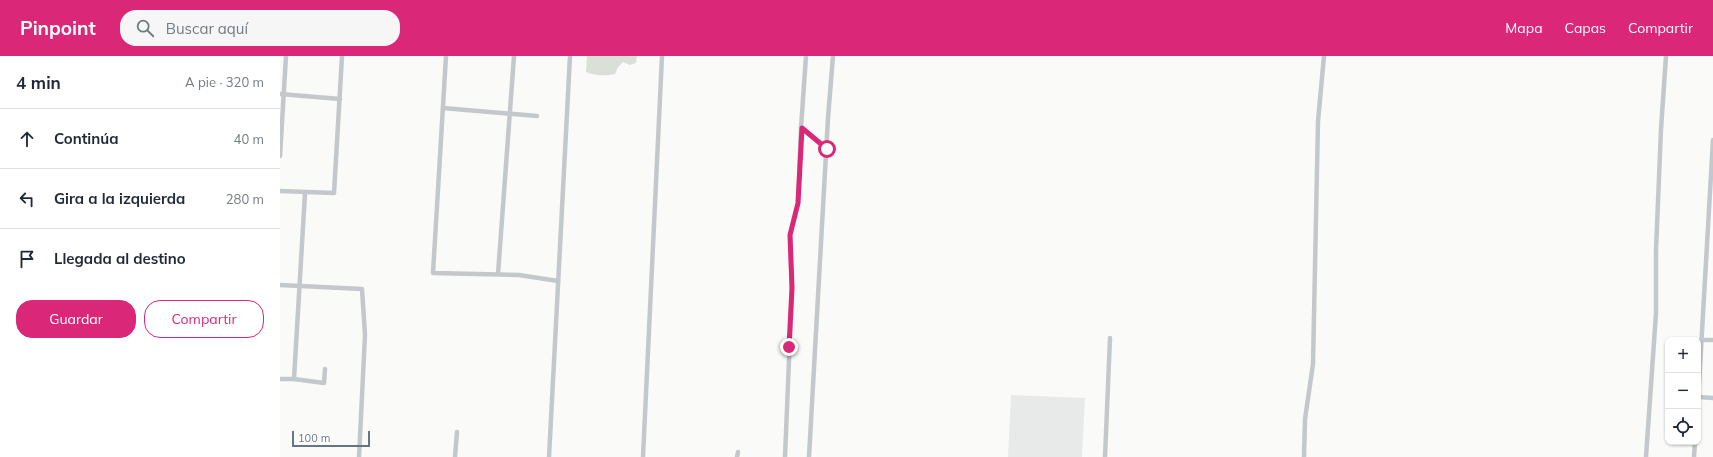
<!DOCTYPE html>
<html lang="es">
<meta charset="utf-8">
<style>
body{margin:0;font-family:Mulish,sans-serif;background:#f6f6f7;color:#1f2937}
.controls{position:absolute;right:12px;bottom:12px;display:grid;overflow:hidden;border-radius:8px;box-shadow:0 1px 3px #0004}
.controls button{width:36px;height:36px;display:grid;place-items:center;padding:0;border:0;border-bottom:1px solid #e0e1e3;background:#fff;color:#1f2937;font:20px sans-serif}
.scale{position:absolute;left:12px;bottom:10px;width:78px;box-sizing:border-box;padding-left:4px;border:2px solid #657683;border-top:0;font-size:11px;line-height:14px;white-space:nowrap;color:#657683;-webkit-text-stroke:3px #fff;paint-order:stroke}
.stop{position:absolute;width:12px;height:12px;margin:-9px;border:3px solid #db2777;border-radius:50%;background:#fff}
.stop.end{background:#db2777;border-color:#fff;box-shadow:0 1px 4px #0008}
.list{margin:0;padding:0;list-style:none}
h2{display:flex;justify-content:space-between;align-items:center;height:52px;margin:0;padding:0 16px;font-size:17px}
h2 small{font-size:13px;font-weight:400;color:#747a83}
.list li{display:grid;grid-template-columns:26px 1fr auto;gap:12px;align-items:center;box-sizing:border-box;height:60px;padding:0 16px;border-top:1px solid #e0e1e3}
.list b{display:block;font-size:15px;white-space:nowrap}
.list em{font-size:13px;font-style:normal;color:#747a83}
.actions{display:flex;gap:8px;padding:12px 16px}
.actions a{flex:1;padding:9px 0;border:1px solid #db2777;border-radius:16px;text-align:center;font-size:14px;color:#db2777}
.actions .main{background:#db2777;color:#fff}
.icon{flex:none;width:22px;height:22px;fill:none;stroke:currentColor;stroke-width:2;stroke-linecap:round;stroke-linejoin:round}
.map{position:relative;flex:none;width:1433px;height:401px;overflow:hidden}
header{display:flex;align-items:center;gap:24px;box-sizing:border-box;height:56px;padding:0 20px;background:#db2777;color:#fff}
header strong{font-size:19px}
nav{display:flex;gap:22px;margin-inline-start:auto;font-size:14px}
.search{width:280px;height:36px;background:#f6f6f7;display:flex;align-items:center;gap:10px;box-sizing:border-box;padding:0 14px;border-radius:16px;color:#747a83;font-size:15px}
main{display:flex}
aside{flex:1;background:#fff}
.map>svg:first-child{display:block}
.built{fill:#e8e9e9}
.green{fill:#dadfd7}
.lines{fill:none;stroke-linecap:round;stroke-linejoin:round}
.street{stroke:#c3c8cc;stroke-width:4.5}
.route{stroke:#db2777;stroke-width:5}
</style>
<header>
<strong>Pinpoint</strong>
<div class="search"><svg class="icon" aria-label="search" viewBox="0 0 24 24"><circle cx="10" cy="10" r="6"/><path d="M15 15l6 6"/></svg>Buscar aquí</div>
<nav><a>Mapa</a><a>Capas</a><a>Compartir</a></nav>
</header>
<main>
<aside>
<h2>4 min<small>A pie · 320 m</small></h2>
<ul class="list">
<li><svg class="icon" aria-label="ahead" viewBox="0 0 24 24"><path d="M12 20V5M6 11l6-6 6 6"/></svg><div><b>Continúa</b></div><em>40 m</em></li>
<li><svg class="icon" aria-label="left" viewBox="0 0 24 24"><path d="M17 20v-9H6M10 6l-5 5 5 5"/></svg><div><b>Gira a la izquierda</b></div><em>280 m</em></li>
<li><svg class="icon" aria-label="arrive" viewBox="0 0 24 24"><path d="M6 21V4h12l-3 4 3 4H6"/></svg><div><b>Llegada al destino</b></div></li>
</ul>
<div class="actions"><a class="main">Guardar</a><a>Compartir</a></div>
</aside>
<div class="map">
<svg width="1433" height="401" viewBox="0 0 1433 401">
<rect width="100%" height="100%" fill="#fafaf8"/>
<!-- built -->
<path class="built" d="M 731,339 L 805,342 L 802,401 L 728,401 Z"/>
<!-- green -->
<path class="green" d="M 307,0 L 357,0 L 356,7 L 350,9 L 343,6 L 338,11 L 335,18 C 326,20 315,20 306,16 Z"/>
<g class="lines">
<!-- street -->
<g class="street">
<path d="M 166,0 L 153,217 L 239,219 L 278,225"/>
<path d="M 526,0 L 521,72 L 547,93"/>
<path d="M 0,38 L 60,43"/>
<path d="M 163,52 L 257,60"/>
<path d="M 0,100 L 6,0"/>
<path d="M 0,135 L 54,137 L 62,0"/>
<path d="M 218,218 L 234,0"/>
<path d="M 0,229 L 82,233 L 85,279 L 79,401"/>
<path d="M 1421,284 L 1433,284"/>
<path d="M 0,323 L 14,323 L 44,327 L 45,313"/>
<path d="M 14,323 L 25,137"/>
<path d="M 1418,341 L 1433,342"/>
<path d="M 1418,345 L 1433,84"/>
<path d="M 175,401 L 177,376"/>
<path d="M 269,401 L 290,0"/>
<path d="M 363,401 L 382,0"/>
<path d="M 457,401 L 458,396"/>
<path d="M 505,401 L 512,231 L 510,179 L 518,147 L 521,72"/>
<path d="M 529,401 L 548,62 L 553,0"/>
<path d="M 825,401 L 830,282"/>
<path d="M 1024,401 L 1025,363 L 1033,308 L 1038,65 L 1044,0"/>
<path d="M 1366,401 L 1376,257 L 1376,194 L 1381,73 L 1386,0"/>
<path d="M 1414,401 L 1415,386"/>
</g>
</g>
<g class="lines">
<!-- route -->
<path class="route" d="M 509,291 L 512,232 L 510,179 L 518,147 L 522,72 L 547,93"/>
</g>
</svg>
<div class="controls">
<button>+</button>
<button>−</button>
<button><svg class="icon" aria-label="locate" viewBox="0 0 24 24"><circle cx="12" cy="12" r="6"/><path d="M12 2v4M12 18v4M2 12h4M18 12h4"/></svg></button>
</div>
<div class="scale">100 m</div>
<div class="stop" style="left:547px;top:93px"></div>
<div class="stop end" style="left:509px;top:291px"></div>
</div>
</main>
